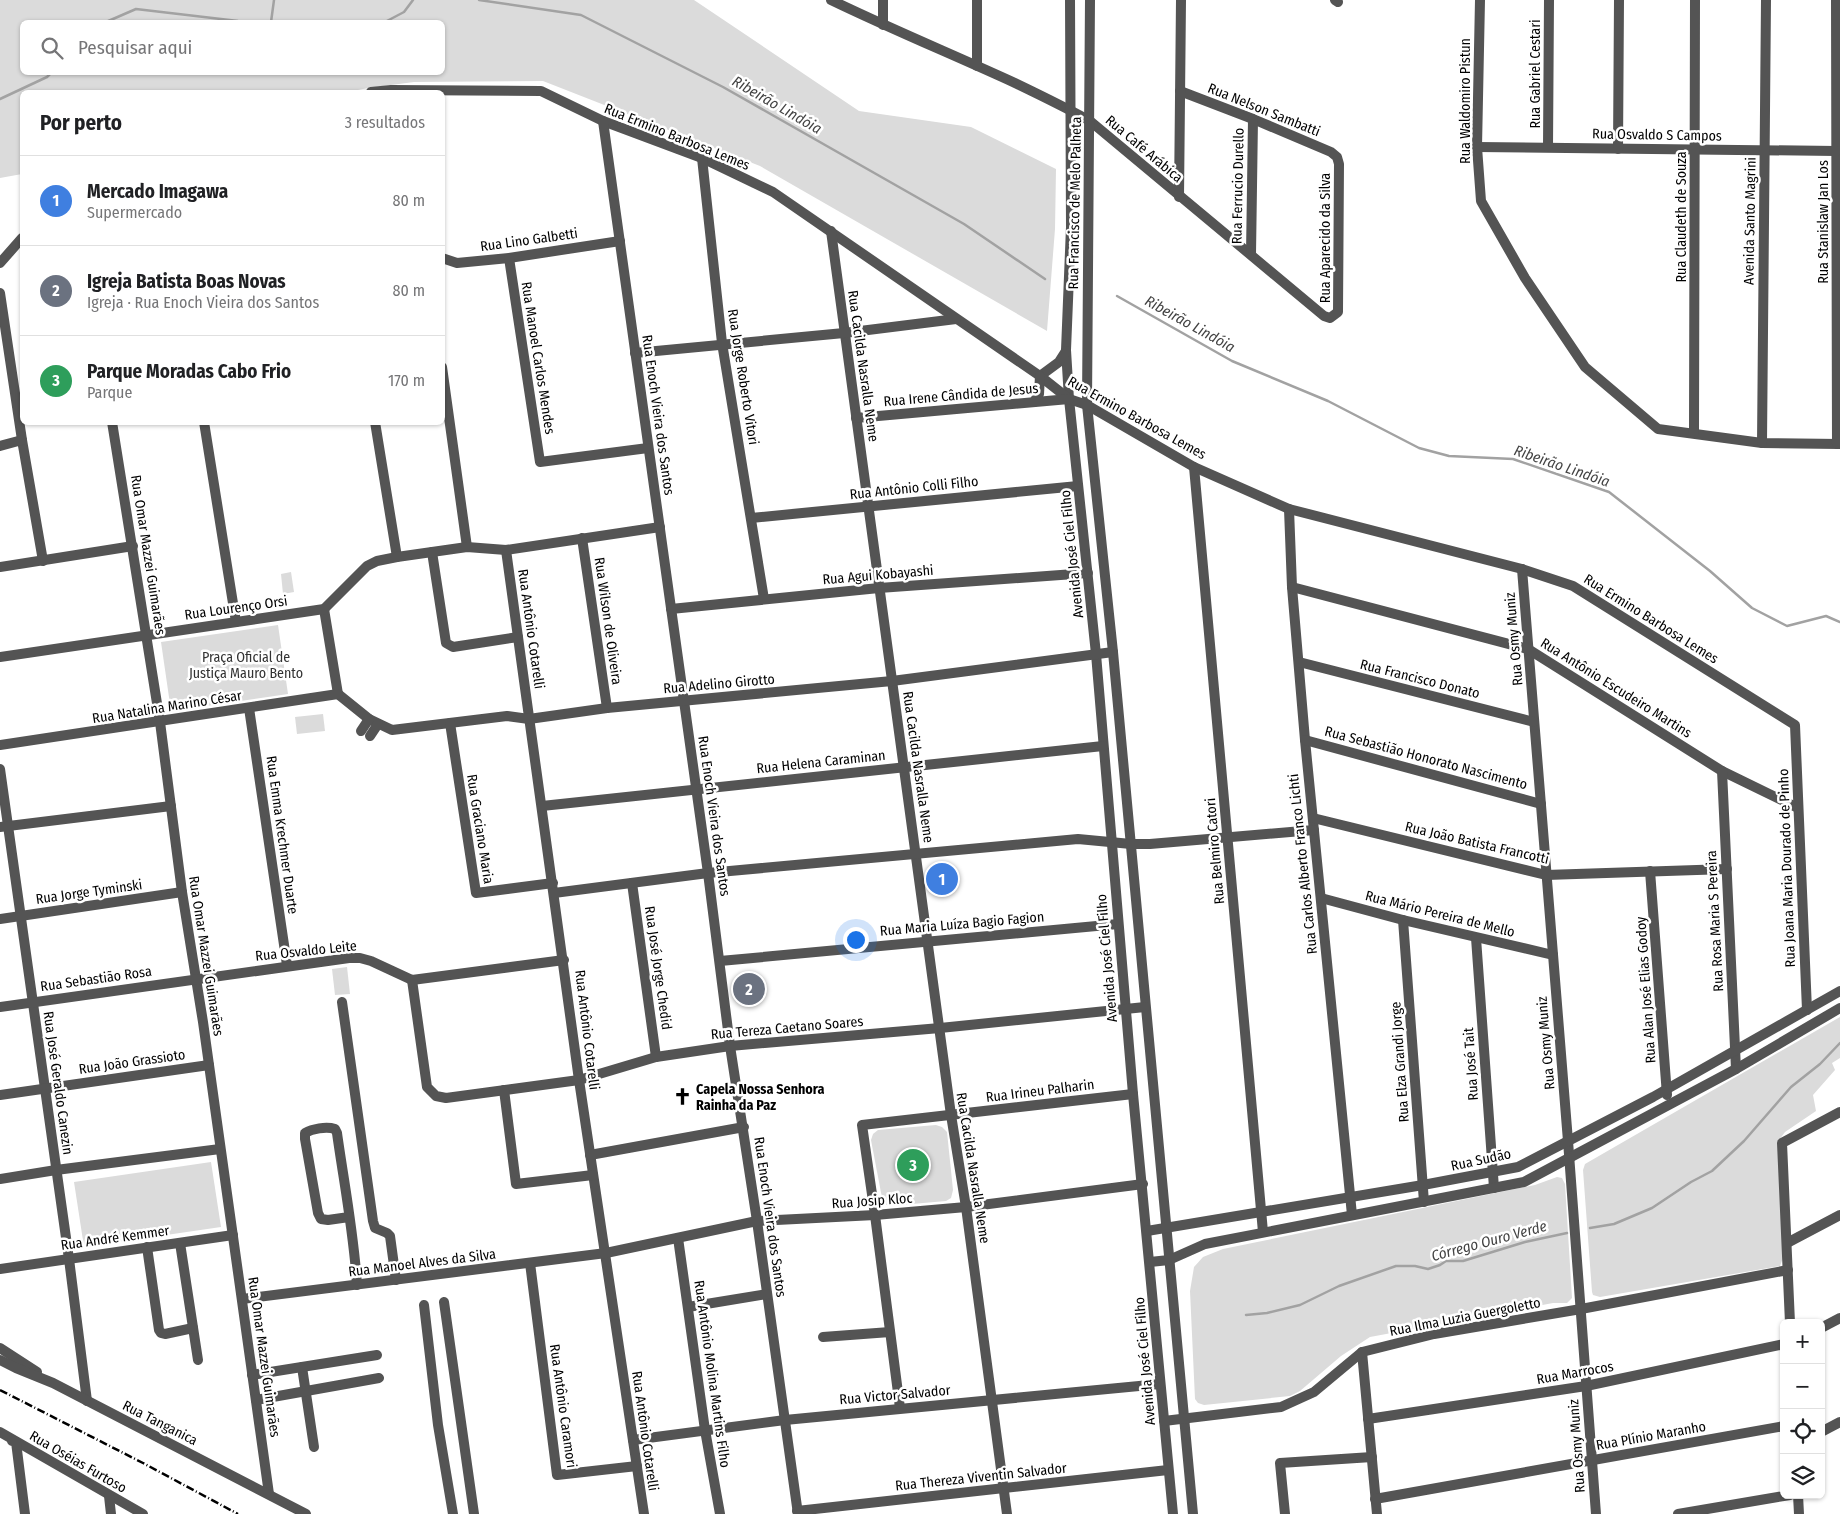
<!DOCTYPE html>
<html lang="pt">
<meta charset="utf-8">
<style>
body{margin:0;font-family:"Fira Sans Condensed",sans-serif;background:#f6f6f6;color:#202124}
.controls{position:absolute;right:15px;bottom:15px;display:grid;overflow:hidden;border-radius:8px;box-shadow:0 1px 4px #0004}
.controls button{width:45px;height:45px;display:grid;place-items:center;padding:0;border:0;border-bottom:1px solid #e0e0e0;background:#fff;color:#202124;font:25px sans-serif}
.you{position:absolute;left:855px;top:939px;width:18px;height:18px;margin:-12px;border:4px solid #fff;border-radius:50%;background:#1a73e8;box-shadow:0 0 0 8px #1a73e833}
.badge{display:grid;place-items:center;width:32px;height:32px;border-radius:50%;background:#b45309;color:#fff;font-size:16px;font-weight:700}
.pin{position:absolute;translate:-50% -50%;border:2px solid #fff;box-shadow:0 1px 5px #0006}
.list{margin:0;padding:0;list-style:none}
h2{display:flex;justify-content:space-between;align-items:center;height:65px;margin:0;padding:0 20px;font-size:21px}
h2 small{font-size:16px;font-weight:400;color:#757577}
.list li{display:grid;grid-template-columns:32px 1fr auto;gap:15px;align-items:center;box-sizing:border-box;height:90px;padding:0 20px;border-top:1px solid #e0e0e0}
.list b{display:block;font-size:19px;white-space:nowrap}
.list p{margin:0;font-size:16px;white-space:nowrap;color:#757577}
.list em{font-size:16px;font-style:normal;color:#757577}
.icon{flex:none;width:28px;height:28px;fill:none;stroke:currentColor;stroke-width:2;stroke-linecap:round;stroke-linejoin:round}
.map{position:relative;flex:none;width:1840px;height:1514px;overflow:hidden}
.search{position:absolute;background:#fff;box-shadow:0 1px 4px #0004;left:20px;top:20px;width:425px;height:55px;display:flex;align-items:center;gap:12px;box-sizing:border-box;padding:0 18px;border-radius:8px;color:#757577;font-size:19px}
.panel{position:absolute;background:#fff;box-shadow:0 1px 4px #0004;left:20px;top:90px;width:425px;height:335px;border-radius:8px}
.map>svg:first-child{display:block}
.green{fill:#dbdbdb;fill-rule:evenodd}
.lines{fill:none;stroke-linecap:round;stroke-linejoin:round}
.stream{stroke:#a2a2a2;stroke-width:2.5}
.minor{stroke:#545454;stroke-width:10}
.rail{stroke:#000;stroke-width:2.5;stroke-dasharray:8 2.5 1 2.5;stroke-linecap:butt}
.labels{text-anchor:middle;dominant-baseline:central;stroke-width:5;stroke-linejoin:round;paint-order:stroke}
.street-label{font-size:14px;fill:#000;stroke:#fff}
.park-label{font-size:14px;fill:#323232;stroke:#fff}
.poi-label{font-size:14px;font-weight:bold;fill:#000;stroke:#fff;text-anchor:start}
.water-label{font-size:15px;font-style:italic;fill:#434343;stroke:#fff}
</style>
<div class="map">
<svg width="1840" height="1514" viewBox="0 0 1840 1514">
<rect width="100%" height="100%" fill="#fff"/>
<!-- green -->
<g class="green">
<path d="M 0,0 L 694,0 L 859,111 L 971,127 L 1056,169 L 1055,229 L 1047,331 L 760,166 L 543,81 L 414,82 L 368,88 L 348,92 L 22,92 L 22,174 L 0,178 ZM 22,22 L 442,22 L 442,72 L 22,72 Z"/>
<path d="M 291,572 L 294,592 L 283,594 L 281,574 Z"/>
<path d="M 278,625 L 288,694 L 171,711 L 161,642 Z"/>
<path d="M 323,714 L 325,731 L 297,734 L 295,717 Z"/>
<path d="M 347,967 L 350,994 L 335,995 L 332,969 Z"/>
<path d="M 1840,1017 L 1840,1058 L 1832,1063 L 1835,1070 L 1813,1095 L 1816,1111 L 1785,1132 L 1779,1140 L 1783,1258 L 1780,1266 L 1600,1297 L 1593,1295 L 1592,1292 L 1583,1170 L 1585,1164 Z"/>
<path d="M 936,1125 L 942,1127 L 947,1132 L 953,1190 L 951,1198 L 946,1201 L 889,1206 L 883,1203 L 871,1140 L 873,1134 L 878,1130 Z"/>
<path d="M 211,1162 L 221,1227 L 84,1247 L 74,1182 Z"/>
<path d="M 1557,1177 L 1562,1178 L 1565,1184 L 1572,1298 L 1567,1303 L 1553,1303 L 1370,1337 L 1341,1356 L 1300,1391 L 1290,1396 L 1204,1405 L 1198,1403 L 1195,1399 L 1190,1291 L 1194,1267 L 1203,1257 L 1223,1249 L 1535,1185 Z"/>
</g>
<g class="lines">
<!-- stream -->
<g class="stream">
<path d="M 479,0 L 581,15 L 723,87 L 964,224 L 1045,279"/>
<path d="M 106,22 L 136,9 L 238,21 L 262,22"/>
<path d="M 271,22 L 274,0"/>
<path d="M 385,22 L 404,12 L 413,0"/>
<path d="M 0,99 L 47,77 L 52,72"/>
<path d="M 1117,296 L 1232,361 L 1328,401 L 1419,448 L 1449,456 L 1513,459 L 1609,492 L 1710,571 L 1752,608 L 1787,626 L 1826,616 L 1840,622"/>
<path d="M 1590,1228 L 1614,1224 L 1652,1208 L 1691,1182 L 1712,1171 L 1744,1141 L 1791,1087 L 1820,1064 L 1840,1043"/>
<path d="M 1246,1315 L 1267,1313 L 1300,1305 L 1339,1286 L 1396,1266 L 1415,1266 L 1428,1269 L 1440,1265 L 1446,1261 L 1463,1261 L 1525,1242 L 1567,1233"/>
</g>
<!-- minor -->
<g class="minor">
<path d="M 831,0 C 891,29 954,55 1015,83 C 1040,95 1065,107 1090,121 L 1324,316 L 1330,318 L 1338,312 L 1339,164 L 1337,157 L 1331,152 L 1253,119 L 1180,91"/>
<path d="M 1070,0 L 1071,227 L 1066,350 L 1069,399 L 1096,654 L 1133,1094 L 1173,1514"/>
<path d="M 1090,0 L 1087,405 L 1113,652 L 1193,1514"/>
<path d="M 1335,0 L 1338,2"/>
<path d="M 1480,0 L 1477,147 L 1481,201 L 1525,278 L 1585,367 L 1658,429 L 1762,443 L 1840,444"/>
<path d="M 1836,0 L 1837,444"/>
<path d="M 883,25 L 883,0"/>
<path d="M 977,66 L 977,0"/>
<path d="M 371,92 L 391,90 L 541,91 L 603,121 L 702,158 L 773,192 L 1040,376 L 1069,399 L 1087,405 L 1194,467 L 1289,509 L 1522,569 L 1573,586 L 1795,725 L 1807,1010"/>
<path d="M 603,121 L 708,873 L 730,1046 L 757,1221 L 798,1514"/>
<path d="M 1477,147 L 1836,151"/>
<path d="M 1548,147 L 1549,0"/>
<path d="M 1618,149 L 1619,0"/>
<path d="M 702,158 L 722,343 L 764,599"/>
<path d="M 1179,197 L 1181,0"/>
<path d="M 831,231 L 951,1115 L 966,1207 L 1007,1514"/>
<path d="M 1251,254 L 1253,119"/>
<path d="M 442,258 L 457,263 L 509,258 L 620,241"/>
<path d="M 509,258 L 540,462 L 648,448"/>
<path d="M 0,263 L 22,238"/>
<path d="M 0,293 L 22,440 L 43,561"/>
<path d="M 635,353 L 844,333 L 956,319"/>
<path d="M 442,367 L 467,547"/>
<path d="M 1040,376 L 1059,362 L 1066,351"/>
<path d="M 1034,402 L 1039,394 L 1040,376"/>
<path d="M 856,418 L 1069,399"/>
<path d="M 112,422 L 160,722 L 182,892 L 203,1022 L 269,1494"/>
<path d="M 204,422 L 236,622"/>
<path d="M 375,422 L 397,557"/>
<path d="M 1694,433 L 1695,0"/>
<path d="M 1762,443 L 1766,0"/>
<path d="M 0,446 L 22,440"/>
<path d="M 1194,467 L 1263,1232"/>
<path d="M 1289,509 L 1292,587 L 1305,740 L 1352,1215"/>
<path d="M 751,518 L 1078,486"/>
<path d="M 582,538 L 607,708"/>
<path d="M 506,550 L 579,1080 L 644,1514"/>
<path d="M 432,552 L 446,643 L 453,647 L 518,637"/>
<path d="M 0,567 L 133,546"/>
<path d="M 1522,569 L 1568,1141 L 1596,1514"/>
<path d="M 1292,587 L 1528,649 L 1722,771 L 1798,808"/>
<path d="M 324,609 L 338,694"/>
<path d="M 671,609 L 879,588 L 1088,573"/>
<path d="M 0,657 L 324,609 L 367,566 L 377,561 L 397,557 L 467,547 L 506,550 L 660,527"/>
<path d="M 1299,662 L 1534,722"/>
<path d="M 338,694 L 369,719 L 392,730 L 507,716 L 529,719 L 607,708 L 892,681 L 1113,652"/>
<path d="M 249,708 L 287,965"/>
<path d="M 450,723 L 476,893 L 553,883"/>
<path d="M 361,731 L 369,719"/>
<path d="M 370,736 L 378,724"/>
<path d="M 1305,740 L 1541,804"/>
<path d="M 0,745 L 338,694"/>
<path d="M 0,769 L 69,1259 L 87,1401"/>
<path d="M 1722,771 L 1736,1069"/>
<path d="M 542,806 L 1103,746"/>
<path d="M 1313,818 L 1546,875 L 1727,869"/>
<path d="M 0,827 L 171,806"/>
<path d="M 1650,871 L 1667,1095"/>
<path d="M 632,883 L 656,1057"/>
<path d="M 554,893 L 708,873 L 1078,839 L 1131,844 L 1150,844 L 1314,830"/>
<path d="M 1321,898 L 1403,920 L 1553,955"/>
<path d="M 0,919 L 182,892"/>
<path d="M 1403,920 L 1424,1202"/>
<path d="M 1476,938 L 1494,1188"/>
<path d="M 720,961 L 1118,924"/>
<path d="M 412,980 L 427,1087 L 436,1096 L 446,1098 L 579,1080 L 656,1057 L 730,1046 L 940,1028 L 1145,1007"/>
<path d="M 342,1002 L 373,1221 L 375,1228 L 387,1233 L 390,1236 L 396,1280"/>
<path d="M 0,1007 L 349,958 L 360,958 L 371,961 L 412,980 L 564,960"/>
<path d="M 504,1090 L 516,1184 L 593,1175"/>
<path d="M 0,1095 L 209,1065"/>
<path d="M 590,1155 L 744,1127"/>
<path d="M 0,1179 L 56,1170 L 220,1149"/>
<path d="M 349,1217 L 328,1220 L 321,1219 L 318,1213 L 305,1139 L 305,1133 C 312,1129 326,1126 335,1129 L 337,1133 C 344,1183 354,1234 357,1285"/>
<path d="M 1147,1231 L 1423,1185 L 1518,1167 L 1653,1097 L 1840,991"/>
<path d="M 678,1238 L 705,1430 L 720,1514"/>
<path d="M 180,1243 L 198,1360"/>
<path d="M 1787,1243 L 1840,1215"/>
<path d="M 147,1247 L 159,1330 L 161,1333 L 165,1334 L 193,1328"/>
<path d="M 1150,1262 L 1169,1260 L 1205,1244 L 1524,1182 L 1736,1069 L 1840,1008"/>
<path d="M 530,1263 L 557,1475 L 637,1466"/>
<path d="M 0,1269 L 233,1235"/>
<path d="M 242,1299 L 606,1253 L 757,1221 L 875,1215 L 966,1207 L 1143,1184"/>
<path d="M 444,1302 L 474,1514"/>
<path d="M 424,1305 L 438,1425 L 453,1514"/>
<path d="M 688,1307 L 767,1294"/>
<path d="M 1790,1323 L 1782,1143 L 1840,1112"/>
<path d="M 1821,1328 L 1840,1318"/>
<path d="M 823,1337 L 890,1332"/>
<path d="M 0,1348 L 37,1372"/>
<path d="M 1362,1352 L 1377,1514"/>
<path d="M 0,1360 L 16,1368 L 53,1383 L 306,1514"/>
<path d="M 302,1367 L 314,1447"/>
<path d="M 252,1375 L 377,1355"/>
<path d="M 256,1400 L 379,1378"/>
<path d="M 900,1408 L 875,1215 L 862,1125 L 1133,1094"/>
<path d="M 1368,1419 L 1586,1386 L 1784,1344"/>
<path d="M 1164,1421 L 1281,1407 L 1314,1392 L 1362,1352 L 1434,1334 L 1581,1309 L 1788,1270"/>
<path d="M 0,1432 L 143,1514"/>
<path d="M 1821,1432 L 1840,1422"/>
<path d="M 633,1440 L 785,1420 L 1160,1384"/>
<path d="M 12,1441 L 16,1442 L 25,1514"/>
<path d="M 1798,1495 L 1799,1514"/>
<path d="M 109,1496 L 111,1514"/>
<path d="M 1375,1499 L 1784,1426"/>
<path d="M 797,1511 L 1168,1470"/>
<path d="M 1285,1514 L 1280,1463 L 1372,1457"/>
<path d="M 1678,1514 L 1790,1495"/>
</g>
<!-- rail -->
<path class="rail" d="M 0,1390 L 143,1463 L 238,1514"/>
</g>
<!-- icons -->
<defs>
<symbol id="church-bare" viewBox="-9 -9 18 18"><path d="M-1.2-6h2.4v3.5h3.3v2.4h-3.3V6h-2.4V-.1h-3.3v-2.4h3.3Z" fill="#000" stroke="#fff" stroke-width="2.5" paint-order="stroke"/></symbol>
</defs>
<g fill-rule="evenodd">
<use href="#church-bare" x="670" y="1084" width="25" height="25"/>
</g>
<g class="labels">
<!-- street labels -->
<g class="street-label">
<text transform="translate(1535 74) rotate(-90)">Rua Gabriel Cestari</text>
<text transform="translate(1465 101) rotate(-90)">Rua Waldomiro Pistun</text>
<text transform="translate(1264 110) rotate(22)">Rua Nelson Sambatti</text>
<text transform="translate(1657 135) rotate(1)">Rua Osvaldo S Campos</text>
<text transform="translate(677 137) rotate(22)">Rua Ermino Barbosa Lemes</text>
<text transform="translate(1144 149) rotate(40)">Rua Café Arábica</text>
<text transform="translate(1238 186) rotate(-89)">Rua Ferrucio Durello</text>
<text transform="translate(1075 203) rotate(-89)">Rua Francisco de Melo Palheta</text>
<text transform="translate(1681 217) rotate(-90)">Rua Claudeth de Souza</text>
<text transform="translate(1750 221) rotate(-89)">Avenida Santo Magrini</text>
<text transform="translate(1823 222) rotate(-90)">Rua Stanislaw Jan Los</text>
<text transform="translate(1325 238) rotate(-90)">Rua Aparecido da Silva</text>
<text transform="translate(529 240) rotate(-8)">Rua Lino Galbetti</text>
<text transform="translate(538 358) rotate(81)">Rua Manoel Carlos Mendes</text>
<text transform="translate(863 366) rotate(82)">Rua Cacilda Nasralla Neme</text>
<text transform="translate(743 377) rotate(81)">Rua Jorge Roberto Vitori</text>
<text transform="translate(961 395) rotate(-5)">Rua Irene Cândida de Jesus</text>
<text transform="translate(658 415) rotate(82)">Rua Enoch Vieira dos Santos</text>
<text transform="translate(1137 418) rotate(29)">Rua Ermino Barbosa Lemes</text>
<text transform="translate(914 488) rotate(-6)">Rua Antônio Colli Filho</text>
<text transform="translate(1072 554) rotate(-96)">Avenida José Ciel Filho</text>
<text transform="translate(148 555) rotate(81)">Rua Omar Mazzei Guimarães</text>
<text transform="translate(878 575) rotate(-5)">Rua Agui Kobayashi</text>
<text transform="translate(236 608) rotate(-8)">Rua Lourenço Orsi</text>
<text transform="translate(1651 619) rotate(32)">Rua Ermino Barbosa Lemes</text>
<text transform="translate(608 621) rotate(82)">Rua Wilson de Oliveira</text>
<text transform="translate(531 629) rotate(82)">Rua Antônio Cotarelli</text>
<text transform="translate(1514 639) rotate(-95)">Rua Osmy Muniz</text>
<text transform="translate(1420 679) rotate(14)">Rua Francisco Donato</text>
<text transform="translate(719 684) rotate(-5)">Rua Adelino Girotto</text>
<text transform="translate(1616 688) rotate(32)">Rua Antônio Escudeiro Martins</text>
<text transform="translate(167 707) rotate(-9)">Rua Natalina Marino César</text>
<text transform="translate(1426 758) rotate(15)">Rua Sebastião Honorato Nascimento</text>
<text transform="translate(821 762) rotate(-6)">Rua Helena Caraminan</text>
<text transform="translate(918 767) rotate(82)">Rua Cacilda Nasralla Neme</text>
<text transform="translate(714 816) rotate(82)">Rua Enoch Vieira dos Santos</text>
<text transform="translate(480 829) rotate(81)">Rua Graciano Maria</text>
<text transform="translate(282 835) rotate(82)">Rua Emma Krechmer Duarte</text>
<text transform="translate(1477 843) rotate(13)">Rua João Batista Francotti</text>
<text transform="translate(1215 851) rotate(-95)">Rua Belmiro Catori</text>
<text transform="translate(1303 864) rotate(-96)">Rua Carlos Alberto Franco Lichti</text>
<text transform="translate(1787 868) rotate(-92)">Rua Joana Maria Dourado de Pinho</text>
<text transform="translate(89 892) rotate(-8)">Rua Jorge Tyminski</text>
<text transform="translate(1440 914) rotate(14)">Rua Mário Pereira de Mello</text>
<text transform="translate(1715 921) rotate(-93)">Rua Rosa Maria S Pereira</text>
<text transform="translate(962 924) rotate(-5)">Rua Maria Luíza Bagio Fagion</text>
<text transform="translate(306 951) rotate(-6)">Rua Osvaldo Leite</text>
<text transform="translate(206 956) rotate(81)">Rua Omar Mazzei Guimarães</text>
<text transform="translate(1107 958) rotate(-95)">Avenida José Ciel Filho</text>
<text transform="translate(658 968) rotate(82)">Rua José Jorge Chedid</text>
<text transform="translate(96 979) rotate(-8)">Rua Sebastião Rosa</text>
<text transform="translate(1646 990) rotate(-94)">Rua Alan José Elias Godoy</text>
<text transform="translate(787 1028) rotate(-5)">Rua Tereza Caetano Soares</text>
<text transform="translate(587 1030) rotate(83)">Rua Antônio Cotarelli</text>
<text transform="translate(1546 1043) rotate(-95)">Rua Osmy Muniz</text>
<text transform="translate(132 1062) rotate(-8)">Rua João Grassioto</text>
<text transform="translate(1400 1062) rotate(-94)">Rua Elza Grandi Jorge</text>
<text transform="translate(1471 1064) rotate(-94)">Rua José Tait</text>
<text transform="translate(58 1083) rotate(82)">Rua José Geraldo Canezin</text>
<text transform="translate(1040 1091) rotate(-7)">Rua Irineu Palharin</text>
<text transform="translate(1481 1160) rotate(-12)">Rua Sudão</text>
<text transform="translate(973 1168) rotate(81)">Rua Cacilda Nasralla Neme</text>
<text transform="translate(872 1201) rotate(-4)">Rua Josip Kloc</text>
<text transform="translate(770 1217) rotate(82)">Rua Enoch Vieira dos Santos</text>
<text transform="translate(115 1238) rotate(-8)">Rua André Kemmer</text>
<text transform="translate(422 1263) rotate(-7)">Rua Manoel Alves da Silva</text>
<text transform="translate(1465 1317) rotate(-11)">Rua Ilma Luzia Guergoletto</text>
<text transform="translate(264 1357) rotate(82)">Rua Omar Mazzei Guimarães</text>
<text transform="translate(1145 1361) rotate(-95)">Avenida José Ciel Filho</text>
<text transform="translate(1575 1373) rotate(-10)">Rua Marrocos</text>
<text transform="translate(712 1374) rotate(82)">Rua Antônio Molina Martins Filho</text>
<text transform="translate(895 1395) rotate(-5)">Rua Victor Salvador</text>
<text transform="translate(563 1406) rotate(82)">Rua Antônio Caramori</text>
<text transform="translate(160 1423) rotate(27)">Rua Tanganica</text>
<text transform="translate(645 1431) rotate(82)">Rua Antônio Cotarelli</text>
<text transform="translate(1651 1436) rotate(-10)">Rua Plínio Maranho</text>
<text transform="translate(1577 1446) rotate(-94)">Rua Osmy Muniz</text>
<text transform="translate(78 1462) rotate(30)">Rua Oséias Furtoso</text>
<text transform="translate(981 1477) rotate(-6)">Rua Thereza Viventin Salvador</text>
</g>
<!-- park labels -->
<g class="park-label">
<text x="246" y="657">Praça Oficial de<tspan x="246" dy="16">Justiça Mauro Bento</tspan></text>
</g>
<!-- poi labels -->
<g class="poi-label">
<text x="696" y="1089">Capela Nossa Senhora<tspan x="696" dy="16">Rainha da Paz</tspan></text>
</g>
<!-- water labels -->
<g class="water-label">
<text transform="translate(777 105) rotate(30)">Ribeirão Lindóia</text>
<text transform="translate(1190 324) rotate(29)">Ribeirão Lindóia</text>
<text transform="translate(1562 466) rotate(19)">Ribeirão Lindóia</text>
<text transform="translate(1489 1241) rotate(-15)">Córrego Ouro Verde</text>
</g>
</g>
</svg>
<div class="controls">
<button>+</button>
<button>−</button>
<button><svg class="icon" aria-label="locate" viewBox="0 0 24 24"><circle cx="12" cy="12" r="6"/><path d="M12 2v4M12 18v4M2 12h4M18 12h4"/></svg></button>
<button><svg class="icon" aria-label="layers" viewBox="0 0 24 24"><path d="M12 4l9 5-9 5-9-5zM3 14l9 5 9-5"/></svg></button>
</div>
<div class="you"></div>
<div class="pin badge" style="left:942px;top:879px;background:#3f7fe0">1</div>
<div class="pin badge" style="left:749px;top:989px;background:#6b7280">2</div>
<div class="pin badge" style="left:913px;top:1165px;background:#2e9e5b">3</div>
<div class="search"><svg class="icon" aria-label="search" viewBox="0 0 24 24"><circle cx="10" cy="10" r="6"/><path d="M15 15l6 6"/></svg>Pesquisar aqui</div>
<section class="panel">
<h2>Por perto<small>3 resultados</small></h2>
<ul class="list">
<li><span class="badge" style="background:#3f7fe0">1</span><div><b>Mercado Imagawa</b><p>Supermercado</p></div><em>80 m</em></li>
<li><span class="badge" style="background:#6b7280">2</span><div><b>Igreja Batista Boas Novas</b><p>Igreja · Rua Enoch Vieira dos Santos</p></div><em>80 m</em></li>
<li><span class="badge" style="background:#2e9e5b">3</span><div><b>Parque Moradas Cabo Frio</b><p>Parque</p></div><em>170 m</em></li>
</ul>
</section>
</div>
